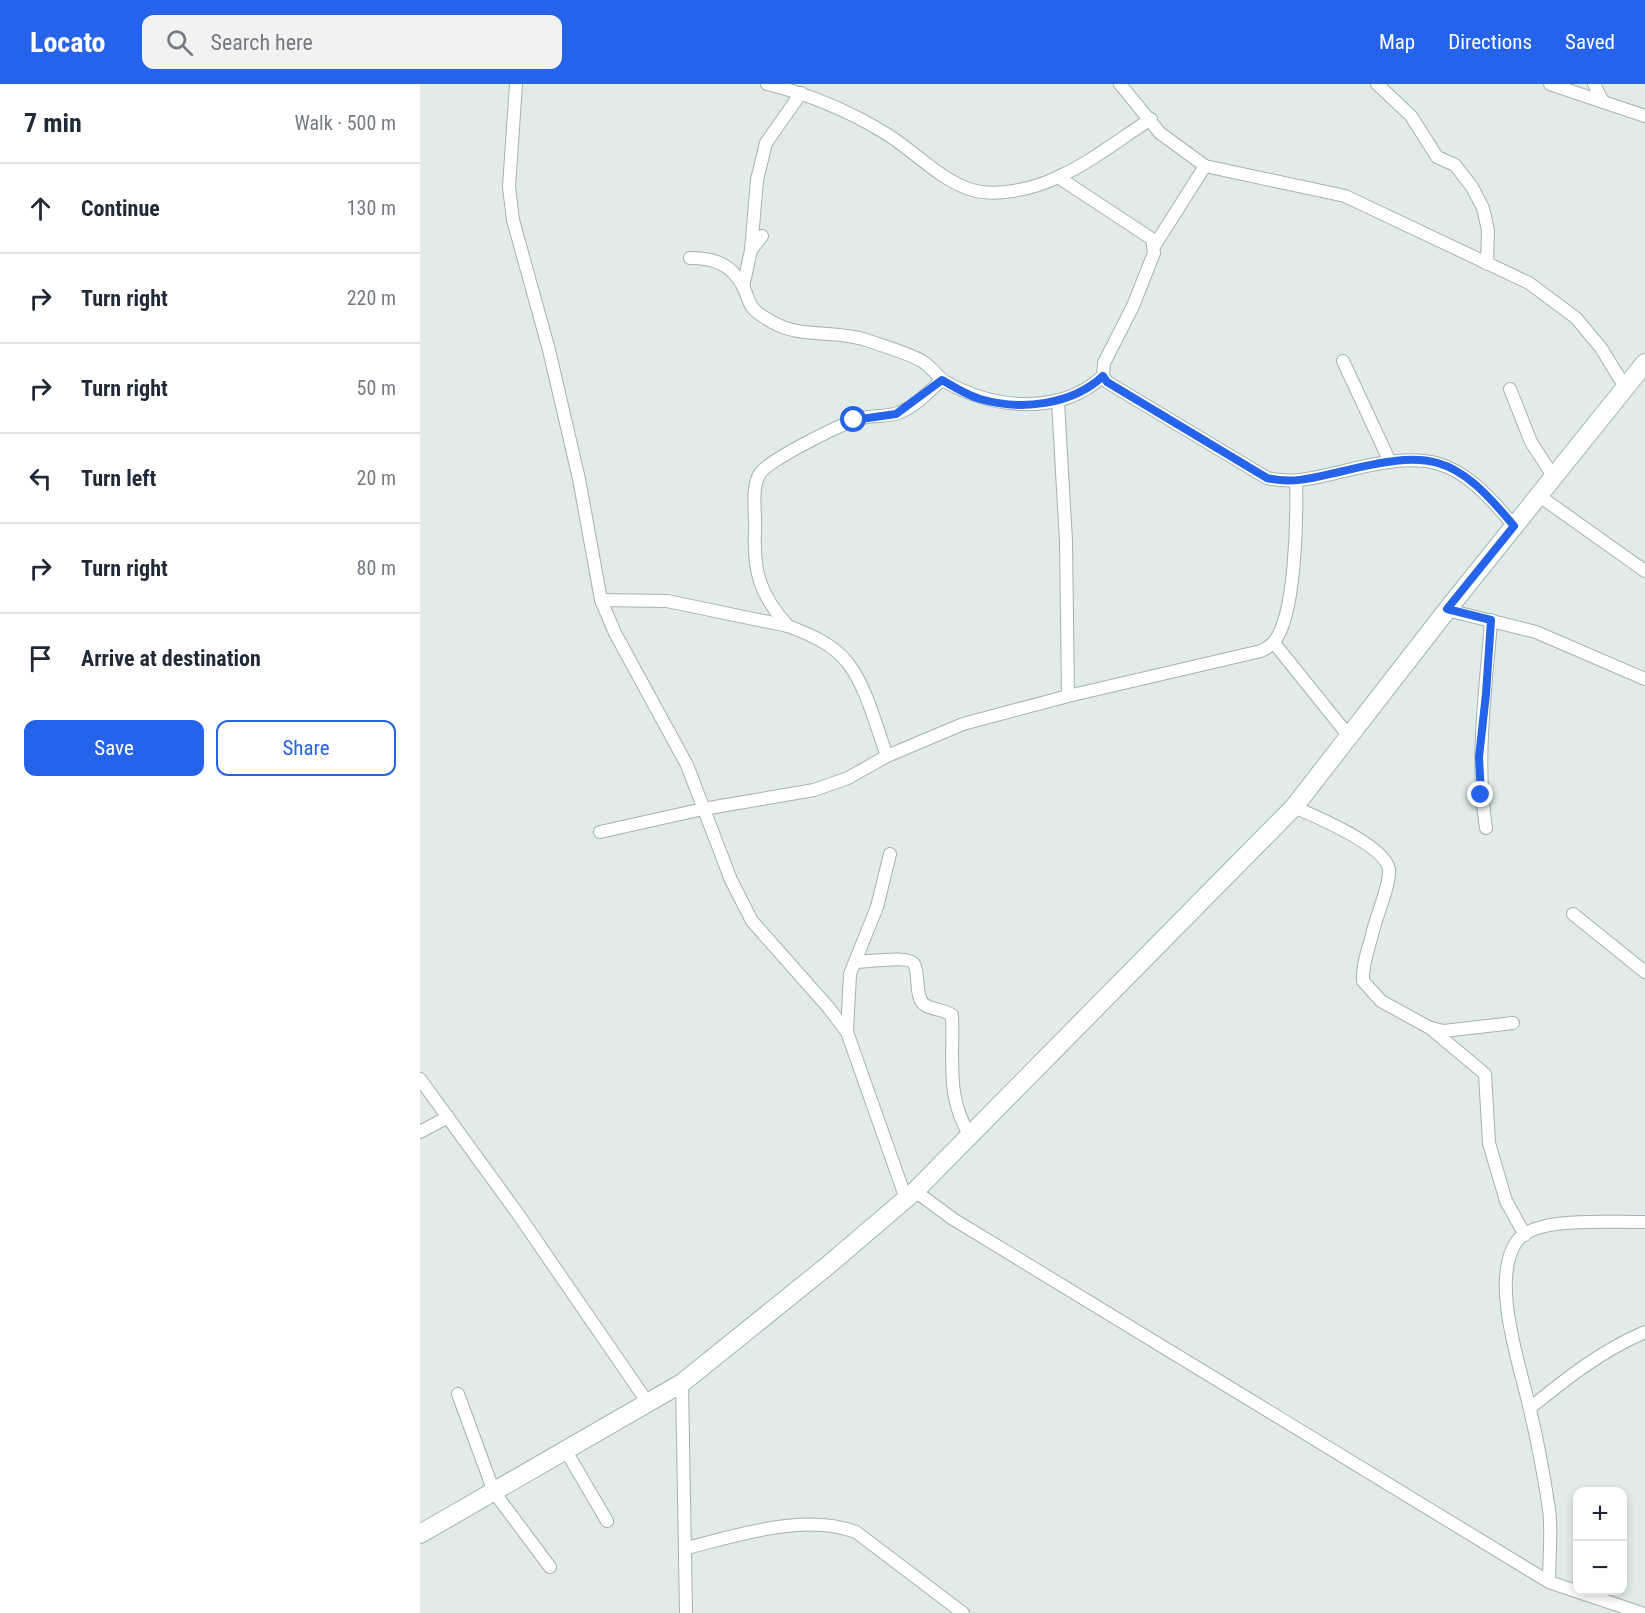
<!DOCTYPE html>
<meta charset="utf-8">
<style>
body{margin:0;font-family:"Roboto Condensed",sans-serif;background:#f2f2f3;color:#1f2937}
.controls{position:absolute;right:18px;bottom:18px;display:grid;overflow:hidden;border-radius:12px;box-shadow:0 3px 9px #0003}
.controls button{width:54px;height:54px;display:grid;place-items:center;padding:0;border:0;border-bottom:2px solid #e0e1e3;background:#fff;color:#1f2937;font:30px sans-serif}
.stop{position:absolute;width:18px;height:18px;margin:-14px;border:4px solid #2563eb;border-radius:50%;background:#fff}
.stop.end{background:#2563eb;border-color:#fff;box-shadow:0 2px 6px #0008}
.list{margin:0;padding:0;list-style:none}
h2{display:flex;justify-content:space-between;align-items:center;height:78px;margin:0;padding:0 24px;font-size:26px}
h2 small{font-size:20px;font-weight:400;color:#747a83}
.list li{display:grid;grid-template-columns:39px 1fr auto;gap:18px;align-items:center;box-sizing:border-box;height:90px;padding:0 24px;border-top:2px solid #e0e1e3}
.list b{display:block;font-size:22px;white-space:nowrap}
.list em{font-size:20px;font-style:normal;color:#747a83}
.actions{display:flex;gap:12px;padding:18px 24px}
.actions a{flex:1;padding:14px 0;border:2px solid #2563eb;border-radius:12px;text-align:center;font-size:21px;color:#2563eb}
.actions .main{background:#2563eb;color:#fff}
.icon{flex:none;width:33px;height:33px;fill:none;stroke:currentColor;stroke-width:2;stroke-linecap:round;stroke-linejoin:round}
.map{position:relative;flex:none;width:1225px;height:1529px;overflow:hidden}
header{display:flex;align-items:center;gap:36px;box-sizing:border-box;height:84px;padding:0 30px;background:#2563eb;color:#fff}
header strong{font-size:28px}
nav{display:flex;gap:33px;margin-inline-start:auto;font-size:21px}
.search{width:420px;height:54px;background:#f2f2f3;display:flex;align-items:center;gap:15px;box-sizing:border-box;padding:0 21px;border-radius:12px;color:#747a83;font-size:22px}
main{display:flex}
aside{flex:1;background:#fff}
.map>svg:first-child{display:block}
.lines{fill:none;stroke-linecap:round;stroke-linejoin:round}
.street-casing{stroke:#a4b3b1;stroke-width:14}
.secondary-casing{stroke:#a0b7b4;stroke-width:20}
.street{stroke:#fff;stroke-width:12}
.secondary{stroke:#fff;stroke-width:18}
.route{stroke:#2563eb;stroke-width:8}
</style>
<header>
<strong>Locato</strong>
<div class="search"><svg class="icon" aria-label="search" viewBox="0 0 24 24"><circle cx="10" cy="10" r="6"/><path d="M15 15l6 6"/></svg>Search here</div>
<nav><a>Map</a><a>Directions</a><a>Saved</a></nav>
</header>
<main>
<aside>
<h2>7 min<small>Walk · 500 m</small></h2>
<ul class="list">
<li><svg class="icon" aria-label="ahead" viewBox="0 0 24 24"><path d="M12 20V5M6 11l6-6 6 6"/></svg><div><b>Continue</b></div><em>130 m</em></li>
<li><svg class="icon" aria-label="right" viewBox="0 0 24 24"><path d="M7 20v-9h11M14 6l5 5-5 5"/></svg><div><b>Turn right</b></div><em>220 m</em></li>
<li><svg class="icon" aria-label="right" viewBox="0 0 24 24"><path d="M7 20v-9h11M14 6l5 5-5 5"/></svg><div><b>Turn right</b></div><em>50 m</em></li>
<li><svg class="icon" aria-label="left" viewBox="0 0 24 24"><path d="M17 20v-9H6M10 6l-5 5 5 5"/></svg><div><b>Turn left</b></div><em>20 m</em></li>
<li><svg class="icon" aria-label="right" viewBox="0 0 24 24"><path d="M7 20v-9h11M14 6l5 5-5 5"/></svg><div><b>Turn right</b></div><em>80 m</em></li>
<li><svg class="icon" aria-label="arrive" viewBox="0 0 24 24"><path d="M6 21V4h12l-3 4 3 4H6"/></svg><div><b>Arrive at destination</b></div></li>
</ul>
<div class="actions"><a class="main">Save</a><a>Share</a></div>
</aside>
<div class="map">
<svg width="1225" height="1529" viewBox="0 0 1225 1529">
<rect width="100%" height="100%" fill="#e1ebe9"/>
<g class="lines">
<defs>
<g id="street">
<path d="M 96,0 L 89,103 L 93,136 L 129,266 L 159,395 L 181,516 L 195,549 L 267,681 L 311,796 L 332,837 L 408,923 L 427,948 L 486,1115"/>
<path d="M 347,0 C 388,10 429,27 465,49 C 493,66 518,94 549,105 C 574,114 614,105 638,93 C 670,79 701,54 731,35"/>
<path d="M 700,0 L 740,49 L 785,82 L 925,112 L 1109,199 L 1156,234 L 1181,264 L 1205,303"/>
<path d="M 957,0 L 991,32 L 1017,73 L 1035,81 L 1052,103 L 1063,124 L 1068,146 L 1067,180"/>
<path d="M 1130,0 L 1225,32"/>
<path d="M 1174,0 L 1183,18"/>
<path d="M 638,93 L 732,155 L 734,169 L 713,222 L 684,279 L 683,292 L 687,298 L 847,394 C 874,400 894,394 920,388 C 1009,366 1035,370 1094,442"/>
<path d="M 735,161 L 785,82"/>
<path d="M 331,166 L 337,96 L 346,59 L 381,9"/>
<path d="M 270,174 C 294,174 311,180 323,202 C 326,208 328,217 332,223 C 337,230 347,235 354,239 C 381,254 413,246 443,255 C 463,262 483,267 502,277 C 512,283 517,293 526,298 C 574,325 640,332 683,292"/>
<path d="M 323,203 L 331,166 L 342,152"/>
<path d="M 923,277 L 970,378"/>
<path d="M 1090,305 L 1111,358 L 1133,392"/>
<path d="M 638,318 L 646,457 L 648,612"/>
<path d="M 1118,411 L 1225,487"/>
<path d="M 181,516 L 247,517 L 368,542 C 389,550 413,560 427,578 C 446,601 457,645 467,672"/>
<path d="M 1027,526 L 1116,548 L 1225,595"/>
<path d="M 368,542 C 340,511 333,488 335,446 C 336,429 331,407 339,391 C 345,377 425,338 442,334 C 454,331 467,333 478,329 C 495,323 509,307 522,296"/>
<path d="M 854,559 L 928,651"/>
<path d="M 874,723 C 895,732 964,761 969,785 C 971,799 955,835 952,851 C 948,866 942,882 943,897 L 961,917 L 1010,944 L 1065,990 L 1069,1059 L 1086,1117 L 1105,1151"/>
<path d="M 1066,744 C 1055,674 1066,607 1071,536"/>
<path d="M 180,748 L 283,725 L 394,706 L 428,694 L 467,672 L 543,640 L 648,612 L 841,567 C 845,565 850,562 853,559 C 876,534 877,433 876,398"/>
<path d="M 1153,830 L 1225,888"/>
<path d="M 435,878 C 447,878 489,871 494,880 C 500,890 494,914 505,921 C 513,926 523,925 532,931 C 534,975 525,1014 551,1053"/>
<path d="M 1011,944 L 1024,947 L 1093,939"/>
<path d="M 427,948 L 430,890 L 457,823 L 470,770"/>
<path d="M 0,995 L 98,1130 L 228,1319"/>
<path d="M 0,1048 L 28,1033"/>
<path d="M 495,1107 L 533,1135 L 1129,1498 L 1221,1529"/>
<path d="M 262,1299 L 266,1529"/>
<path d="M 38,1310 L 74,1408 L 130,1483"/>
<path d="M 1110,1324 C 1147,1294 1181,1267 1225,1248"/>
<path d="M 146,1367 L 187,1437"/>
<path d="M 267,1464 C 318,1451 384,1429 436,1448 L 543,1529"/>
<path d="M 1129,1498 C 1129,1474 1132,1448 1129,1425 C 1124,1392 1118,1359 1110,1326 C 1101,1284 1069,1196 1097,1157 C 1115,1131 1195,1139 1225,1138"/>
</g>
<path id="secondary" d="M 0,1450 L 262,1299 L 406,1183 L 495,1107 L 874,723 L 1027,526 L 1225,279"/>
</defs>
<!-- street casing -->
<use href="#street" class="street-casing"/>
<!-- secondary casing -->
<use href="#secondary" class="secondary-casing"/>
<!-- street -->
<use href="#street" class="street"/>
<!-- secondary -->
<use href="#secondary" class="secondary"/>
</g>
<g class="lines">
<!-- route -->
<path class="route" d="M 434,336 L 476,330 L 522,296 C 534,303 547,311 560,315 C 601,327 652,321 683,292 L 687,298 L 847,394 C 873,400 893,394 919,388 C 1010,366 1033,368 1094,442 L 1027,525 L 1071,536 L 1066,610 L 1059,673 L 1061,711"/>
</g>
</svg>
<div class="controls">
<button>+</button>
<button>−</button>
</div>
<div class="stop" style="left:434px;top:336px"></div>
<div class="stop end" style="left:1061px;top:711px"></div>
</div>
</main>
